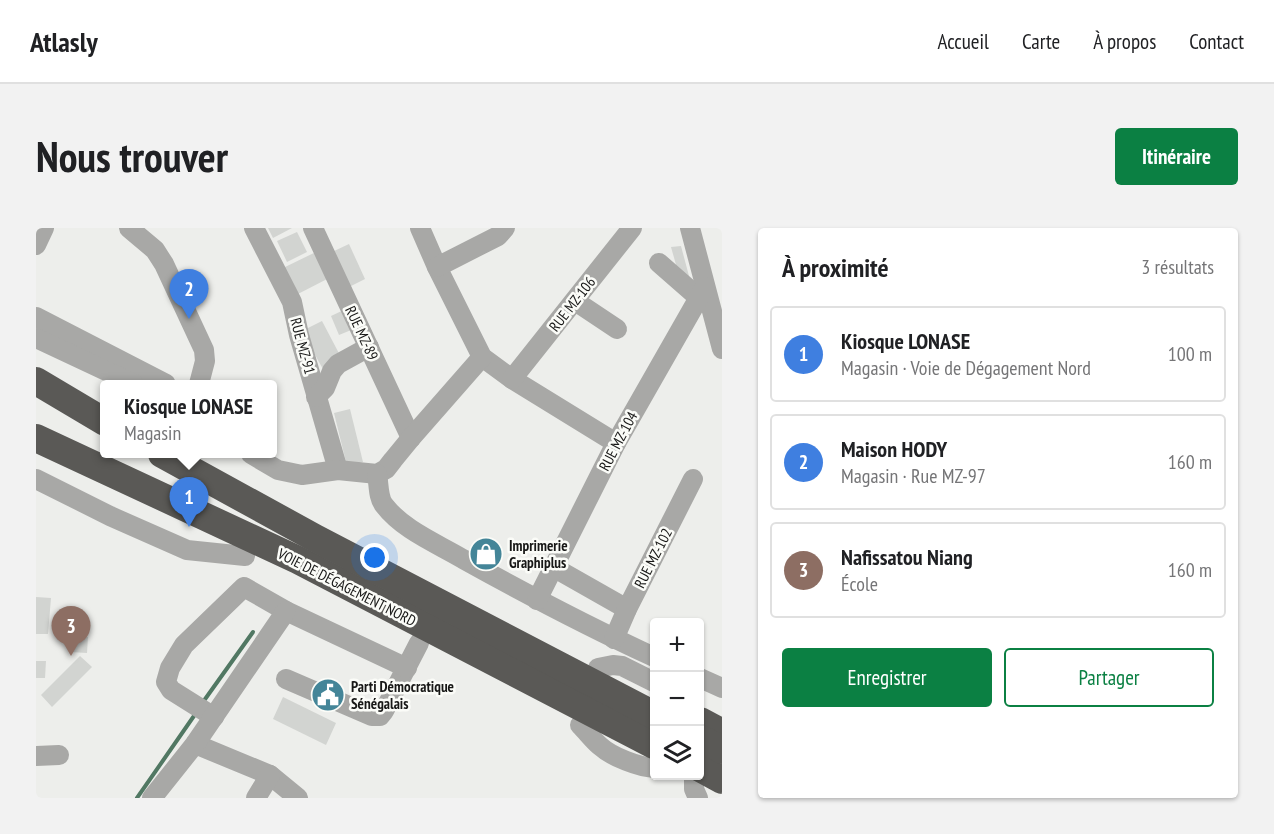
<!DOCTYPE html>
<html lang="fr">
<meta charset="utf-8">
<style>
body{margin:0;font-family:"PT Sans Narrow",sans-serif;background:#f2f2f2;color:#202124}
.controls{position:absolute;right:18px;bottom:18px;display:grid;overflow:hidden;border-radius:6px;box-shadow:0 2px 4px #0004}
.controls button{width:54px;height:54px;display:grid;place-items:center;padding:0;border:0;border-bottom:2px solid #e0e0e0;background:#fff;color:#202124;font:30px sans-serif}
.you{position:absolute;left:339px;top:330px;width:21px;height:21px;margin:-15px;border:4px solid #fff;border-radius:50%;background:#1a73e8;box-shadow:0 0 0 9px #1a73e833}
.badge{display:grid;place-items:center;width:39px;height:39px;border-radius:50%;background:#0b8043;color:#fff;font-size:20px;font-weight:700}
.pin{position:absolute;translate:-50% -50px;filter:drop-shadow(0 2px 3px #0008)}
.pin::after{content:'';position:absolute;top:32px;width:21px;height:18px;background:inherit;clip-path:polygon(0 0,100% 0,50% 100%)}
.popup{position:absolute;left:64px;top:152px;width:177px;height:78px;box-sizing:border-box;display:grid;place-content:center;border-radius:6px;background:#fff;filter:drop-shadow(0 2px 4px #0005);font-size:20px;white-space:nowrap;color:#757577}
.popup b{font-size:22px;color:#202124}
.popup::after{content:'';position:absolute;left:50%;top:100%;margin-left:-12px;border:12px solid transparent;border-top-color:#fff}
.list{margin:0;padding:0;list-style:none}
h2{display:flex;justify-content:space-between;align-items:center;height:78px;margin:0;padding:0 24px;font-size:26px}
h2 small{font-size:20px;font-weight:400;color:#757577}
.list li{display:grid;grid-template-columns:39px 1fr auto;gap:18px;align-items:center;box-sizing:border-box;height:96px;margin:0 12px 12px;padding:0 12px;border:2px solid #e0e0e0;border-radius:6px}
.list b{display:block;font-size:22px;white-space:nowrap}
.list p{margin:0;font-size:20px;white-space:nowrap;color:#757577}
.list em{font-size:20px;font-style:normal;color:#757577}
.actions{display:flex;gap:12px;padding:18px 24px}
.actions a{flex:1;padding:14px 0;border:2px solid #0b8043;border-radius:6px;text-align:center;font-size:21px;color:#0b8043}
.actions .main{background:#0b8043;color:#fff}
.icon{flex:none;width:33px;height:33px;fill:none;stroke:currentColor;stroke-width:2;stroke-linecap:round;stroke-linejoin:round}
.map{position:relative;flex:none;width:686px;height:570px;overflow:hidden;border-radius:6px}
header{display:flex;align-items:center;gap:36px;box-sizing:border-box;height:84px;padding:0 30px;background:#fff;border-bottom:2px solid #e0e0e0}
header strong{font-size:28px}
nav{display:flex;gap:33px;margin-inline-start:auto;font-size:21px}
.intro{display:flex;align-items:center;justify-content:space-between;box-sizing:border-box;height:144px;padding:0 36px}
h1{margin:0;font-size:42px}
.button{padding:15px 27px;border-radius:6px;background:#0b8043;color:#fff;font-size:21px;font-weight:700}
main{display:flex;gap:36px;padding:0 36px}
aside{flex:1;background:#fff;border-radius:6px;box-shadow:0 2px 4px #0004}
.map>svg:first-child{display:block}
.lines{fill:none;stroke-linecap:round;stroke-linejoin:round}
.stream{stroke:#517863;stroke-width:4}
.building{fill:#d2d4d1}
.minor{stroke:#a8a8a6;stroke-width:20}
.highway{stroke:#5a5956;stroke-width:28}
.highway-bridge{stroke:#5a5956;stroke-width:28}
.labels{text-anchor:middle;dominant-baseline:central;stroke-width:5;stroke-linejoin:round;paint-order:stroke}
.street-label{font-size:15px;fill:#181817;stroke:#fbfcf8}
.poi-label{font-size:15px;font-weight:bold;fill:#181817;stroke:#fbfcf8;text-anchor:start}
</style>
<header>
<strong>Atlasly</strong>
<nav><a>Accueil</a><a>Carte</a><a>À propos</a><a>Contact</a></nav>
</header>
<div class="intro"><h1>Nous trouver</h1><a class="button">Itinéraire</a></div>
<main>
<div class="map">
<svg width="686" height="570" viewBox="0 0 686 570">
<rect width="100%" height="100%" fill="#edeeeb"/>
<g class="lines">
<!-- stream -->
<g class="stream">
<path d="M 167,474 L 217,404"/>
<path d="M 101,570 L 160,485"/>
</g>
</g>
<!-- building -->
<g class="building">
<path d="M 232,0 L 256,0 L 237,10 Z"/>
<path d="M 261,4 L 271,24 L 251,34 L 241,13 Z"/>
<path d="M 313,16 L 329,51 L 313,59 L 296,24 Z"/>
<path d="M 645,18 L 653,48 L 650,54 L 644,51 L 635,19 Z"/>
<path d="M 282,23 L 295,49 L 260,67 L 247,40 Z"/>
<path d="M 312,80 L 320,100 L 303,107 L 295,88 Z"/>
<path d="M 286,93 L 307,133 L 288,143 L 266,103 Z"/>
<path d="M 314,181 L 327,234 L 311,238 L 298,185 Z"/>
<path d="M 0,369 L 15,370 L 12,406 L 0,406 Z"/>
<path d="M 36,407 L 52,409 L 51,425 L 34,424 Z"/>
<path d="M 44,428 L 56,439 L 16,479 L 5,467 Z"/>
<path d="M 0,433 L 10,433 L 9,450 L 0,450 Z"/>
<path d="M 247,469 L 300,495 L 290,517 L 237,491 Z"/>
</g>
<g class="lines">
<!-- minor -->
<g class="minor">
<path d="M 93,0 L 119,22 L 128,36 L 168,122 L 169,133 L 163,156"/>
<path d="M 218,0 L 256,74 L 263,107 L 302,242"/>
<path d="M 277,0 L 375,210"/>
<path d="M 384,0 L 401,39 L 446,129 L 476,151 L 580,215"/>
<path d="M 654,0 L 686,121"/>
<path d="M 0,17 L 8,0"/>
<path d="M 623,35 L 663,70"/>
<path d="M 401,39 L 462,8 L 469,0"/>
<path d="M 539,73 L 581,101"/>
<path d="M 0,89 L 130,156"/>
<path d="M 0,110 L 98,156"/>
<path d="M 476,151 L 596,0"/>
<path d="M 280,169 L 289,160 L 296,143 L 302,136 L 333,119"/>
<path d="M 215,226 L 242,242 L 266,247 L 302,242 L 341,246 L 350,241 L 357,232 L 375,210 L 446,129"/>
<path d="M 341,246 C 343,256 342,270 348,277 C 367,302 400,315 427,331 C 490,366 553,399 618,429"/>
<path d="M 0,251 L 74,288 L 151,322 L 209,328"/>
<path d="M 517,339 L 591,381"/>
<path d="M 501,372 L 580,215 L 669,59"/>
<path d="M 578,411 L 591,381 L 657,251"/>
<path d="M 562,440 L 577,437 L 586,438 L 618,454"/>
<path d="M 664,450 L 686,460"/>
<path d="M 250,451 L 336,488 L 344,488 L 348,483 L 383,415"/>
<path d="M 178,489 L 135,462 L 130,454 L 134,440 L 148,417 L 208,359 L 250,383 L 371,440"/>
<path d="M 544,497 C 551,504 557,512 564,518 C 576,529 603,539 618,540"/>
<path d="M 159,516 L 234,547 L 262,570"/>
<path d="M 0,528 L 23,527"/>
<path d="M 658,548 L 658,561 L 662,570"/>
<path d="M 116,570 L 159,516 L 250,383"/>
<path d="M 220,570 L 234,547"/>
</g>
<!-- highway -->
<g class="highway">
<path d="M 0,153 L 69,194"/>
<path d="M 0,210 L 262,332 L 618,517"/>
<path d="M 126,226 L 279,310 L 618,487"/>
<path d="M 664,493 L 683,503"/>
<path d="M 664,540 L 686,552"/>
</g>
<!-- highway-bridge -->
<path class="highway-bridge" d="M 664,510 L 686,522"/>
</g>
<!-- icons -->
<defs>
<symbol id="shop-disc" viewBox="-11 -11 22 22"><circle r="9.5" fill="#448598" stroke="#fbfcf8"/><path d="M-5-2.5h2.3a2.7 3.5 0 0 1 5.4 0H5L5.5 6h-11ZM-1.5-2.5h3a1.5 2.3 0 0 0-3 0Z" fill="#fff"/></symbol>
<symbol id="civic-disc" viewBox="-11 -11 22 22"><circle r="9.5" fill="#448598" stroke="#fbfcf8"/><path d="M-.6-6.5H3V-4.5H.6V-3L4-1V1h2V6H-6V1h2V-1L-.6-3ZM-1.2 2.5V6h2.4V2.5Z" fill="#fff"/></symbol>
</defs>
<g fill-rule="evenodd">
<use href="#shop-disc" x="431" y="307" width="38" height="38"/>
<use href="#civic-disc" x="273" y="448" width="38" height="38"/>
</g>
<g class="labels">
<!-- street labels -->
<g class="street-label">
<text transform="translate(536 76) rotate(-52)">RUE MZ-106</text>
<text transform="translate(326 105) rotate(65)">RUE MZ-89</text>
<text transform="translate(267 118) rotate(75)">RUE MZ-91</text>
<text transform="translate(582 213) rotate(-62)">RUE MZ-104</text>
<text transform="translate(617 330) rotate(-63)">RUE MZ-102</text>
<text transform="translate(311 359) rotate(27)">VOIE DE DÉGAGEMENT NORD</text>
</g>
<!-- poi labels -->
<g class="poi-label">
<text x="473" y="317">Imprimerie<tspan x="473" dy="17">Graphiplus</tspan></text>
<text x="315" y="458">Parti Démocratique<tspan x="315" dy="17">Sénégalais</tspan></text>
</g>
</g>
</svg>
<div class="controls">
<button>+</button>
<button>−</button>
<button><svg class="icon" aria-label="layers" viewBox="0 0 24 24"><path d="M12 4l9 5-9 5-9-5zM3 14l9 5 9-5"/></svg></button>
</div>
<div class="you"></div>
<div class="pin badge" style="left:153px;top:299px;background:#3f7fe0">1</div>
<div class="popup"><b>Kiosque LONASE</b>Magasin</div>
<div class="pin badge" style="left:153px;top:91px;background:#3f7fe0">2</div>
<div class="pin badge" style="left:35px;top:428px;background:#8d6e63">3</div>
</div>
<aside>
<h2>À proximité<small>3 résultats</small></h2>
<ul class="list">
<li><span class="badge" style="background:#3f7fe0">1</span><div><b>Kiosque LONASE</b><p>Magasin · Voie de Dégagement Nord</p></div><em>100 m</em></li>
<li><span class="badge" style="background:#3f7fe0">2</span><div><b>Maison HODY</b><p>Magasin · Rue MZ-97</p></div><em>160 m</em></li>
<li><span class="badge" style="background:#8d6e63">3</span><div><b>Nafissatou Niang</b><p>École</p></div><em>160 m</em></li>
</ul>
<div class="actions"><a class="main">Enregistrer</a><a>Partager</a></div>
</aside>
</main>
